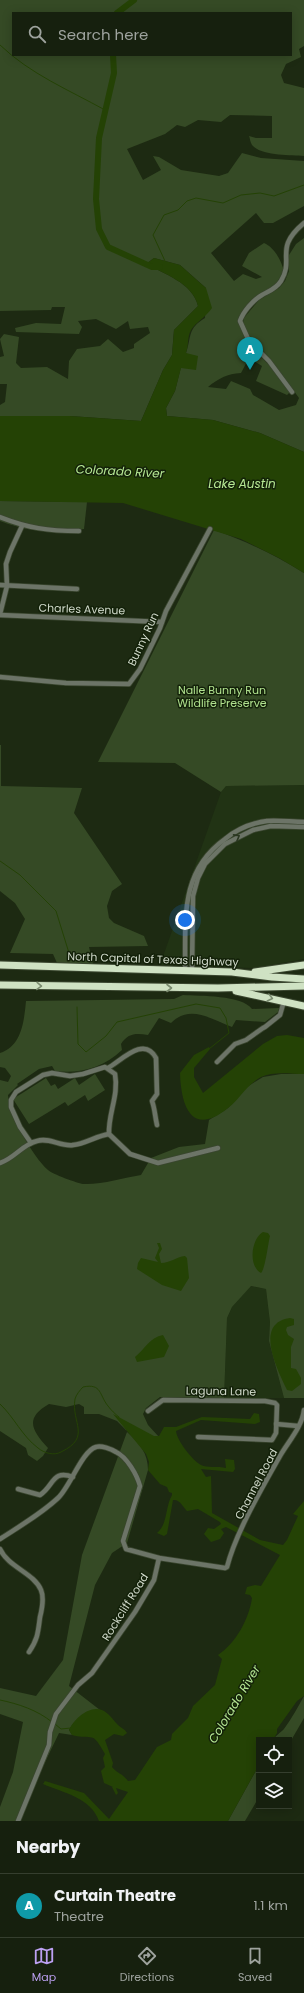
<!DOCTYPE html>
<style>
body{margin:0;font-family:Poppins,sans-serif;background:#232d1c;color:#f1f3f6}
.controls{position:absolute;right:12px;bottom:12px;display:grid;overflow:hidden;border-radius:0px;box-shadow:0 2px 10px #0003}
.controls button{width:36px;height:36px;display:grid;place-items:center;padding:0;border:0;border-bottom:1px solid #353e2e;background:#16200e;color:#f1f3f6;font:20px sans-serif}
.you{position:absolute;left:185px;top:920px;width:14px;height:14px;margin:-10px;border:3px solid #fff;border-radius:50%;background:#1a73e8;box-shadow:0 0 0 6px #1a73e833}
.badge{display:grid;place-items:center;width:26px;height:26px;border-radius:50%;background:#bca0f2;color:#fff;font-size:13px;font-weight:700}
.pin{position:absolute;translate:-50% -33px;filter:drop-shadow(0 1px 2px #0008)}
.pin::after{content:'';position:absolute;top:21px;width:14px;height:12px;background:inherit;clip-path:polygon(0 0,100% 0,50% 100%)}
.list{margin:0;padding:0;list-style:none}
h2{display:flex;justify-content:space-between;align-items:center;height:52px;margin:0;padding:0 16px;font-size:17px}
h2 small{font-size:13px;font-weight:400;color:#9ea39e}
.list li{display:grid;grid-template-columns:26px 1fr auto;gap:12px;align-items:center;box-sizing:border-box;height:64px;padding:0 16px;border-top:1px solid #353e2e}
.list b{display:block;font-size:15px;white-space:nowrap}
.list p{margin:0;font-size:13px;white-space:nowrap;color:#9ea39e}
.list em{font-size:13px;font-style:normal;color:#9ea39e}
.icon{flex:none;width:22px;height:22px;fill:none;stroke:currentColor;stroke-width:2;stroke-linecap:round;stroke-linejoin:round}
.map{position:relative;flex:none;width:304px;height:1821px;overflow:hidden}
.search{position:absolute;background:#16200e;box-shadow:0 2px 10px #0003;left:12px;right:12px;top:12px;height:44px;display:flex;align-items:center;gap:10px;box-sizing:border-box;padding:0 14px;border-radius:0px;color:#9ea39e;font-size:15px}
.sheet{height:116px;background:#16200e}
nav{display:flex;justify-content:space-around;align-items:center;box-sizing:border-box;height:56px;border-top:1px solid #353e2e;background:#16200e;font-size:11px;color:#9ea39e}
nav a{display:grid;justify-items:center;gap:2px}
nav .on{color:#bca0f2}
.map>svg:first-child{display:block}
.built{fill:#213314}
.green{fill:#354a25;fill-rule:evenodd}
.water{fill:#244205}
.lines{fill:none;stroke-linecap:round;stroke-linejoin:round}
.stream{stroke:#244205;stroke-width:1}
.river{stroke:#244205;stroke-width:6}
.minor-casing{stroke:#3a462f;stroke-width:6}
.highway-casing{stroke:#3a462f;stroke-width:9}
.minor{stroke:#6c7467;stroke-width:4.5}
.highway{stroke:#cfe2c3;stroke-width:7}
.oneway{stroke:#293620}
.oneway2{stroke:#7a8b6f}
.labels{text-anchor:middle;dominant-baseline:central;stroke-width:3;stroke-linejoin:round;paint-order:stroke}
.street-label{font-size:11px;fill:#d0d9ca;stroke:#132109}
.park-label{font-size:11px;fill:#b0e18e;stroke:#132109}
.water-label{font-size:12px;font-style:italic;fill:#b6e894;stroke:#132109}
</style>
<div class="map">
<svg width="304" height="1821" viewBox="0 0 304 1821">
<rect width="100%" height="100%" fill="#1d2a12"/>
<!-- built -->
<g class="built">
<path d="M 304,785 L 304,959 L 254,968 L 160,965 L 221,792 L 226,786 Z"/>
<path d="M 250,1286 L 266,1289 L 270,1322 L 269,1341 L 284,1398 L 224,1398 L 227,1318 L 232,1307 Z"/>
</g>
<!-- green -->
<g class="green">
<path d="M 0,0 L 304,0 L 304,46 L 299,49 L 301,57 L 286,64 L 281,75 L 284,83 L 304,88 L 304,156 C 291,155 261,156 252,145 C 250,142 250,138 249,136 L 256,138 L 272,138 L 272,116 L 230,115 L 221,122 L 198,120 L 185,127 L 177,125 L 165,134 L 127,149 L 143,180 L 161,170 L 153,156 L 159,157 L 181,170 L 219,176 L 228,173 L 242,153 L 261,158 L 304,161 L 304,206 L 273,223 L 264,223 L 256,213 L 211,253 L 234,281 L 243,274 L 256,279 L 262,277 L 242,266 L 249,253 L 264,243 C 274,247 281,260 284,271 L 274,287 L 259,295 L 239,316 L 238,322 L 247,342 L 282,379 L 290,392 L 287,395 L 256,381 L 262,366 L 249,358 L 241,373 C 227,374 219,378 208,387 L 226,389 L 231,381 L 250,389 L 253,395 L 279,410 L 296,405 L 299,398 L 275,365 L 251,339 L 243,323 L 244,318 L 259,300 L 279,288 L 285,281 L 289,271 L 289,255 L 296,244 L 304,238 L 304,452 L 260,433 L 213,420 L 167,416 L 166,408 L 175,391 L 181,367 L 196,369 L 186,353 C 192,336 187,329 205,318 L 206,288 L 180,265 L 154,258 L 146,264 C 164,274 193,283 198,306 L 174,330 L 172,355 L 163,370 L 141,421 L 70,416 L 0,416 L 0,405 L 5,402 L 7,384 L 0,384 L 0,357 L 4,356 L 0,339 L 4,334 L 19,337 L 16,363 L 21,368 L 47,367 L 68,379 L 69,361 L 77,349 L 100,346 L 108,339 L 123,352 L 134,348 L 134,344 L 150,333 L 148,327 L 130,329 L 128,321 L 116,329 L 96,319 L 78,321 L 82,327 L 79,334 L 16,332 L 15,328 L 36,323 L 61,324 L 65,307 L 52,307 L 51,310 L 0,311 ZM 13,13 L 291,13 L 291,55 L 13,55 Z"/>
<path d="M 0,501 L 87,502 L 84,529 C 50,533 33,533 0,521 Z"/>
<path d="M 214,530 C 246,541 275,555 304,573 L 304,785 L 226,786 L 221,792 L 175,763 L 98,762 Z"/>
<path d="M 0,745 L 1,745 L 1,786 L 82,788 L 74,813 L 122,884 L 112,891 L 107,906 L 109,918 L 114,923 L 144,936 L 148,946 L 89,947 L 93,964 L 57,963 L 53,954 L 10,953 L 25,919 L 15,903 L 0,891 Z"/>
<path d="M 183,995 C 200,996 242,995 252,1009 L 279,1008 L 278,1012 L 265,1022 L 236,1020 L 232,1027 C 211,1019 190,1004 171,1023 L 159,1018 L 148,1035 C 136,1033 128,1033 121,1044 L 122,1050 C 103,1068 80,1074 55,1071 L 52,1066 L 39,1069 L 17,1084 L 18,1085 L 8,1095 C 9,1115 33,1157 48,1170 C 52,1174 77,1183 83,1184 C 101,1185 123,1178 141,1175 L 151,1158 L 179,1147 L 205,1144 L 209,1120 L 228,1108 L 245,1088 L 263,1077 L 281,1074 L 304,1074 L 304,1398 L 284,1398 L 269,1341 L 270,1322 L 266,1289 L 251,1286 L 232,1307 L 227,1318 L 224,1398 L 160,1397 L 146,1408 L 143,1414 L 148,1425 L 159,1437 L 154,1441 L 126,1430 L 117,1421 L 99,1414 L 84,1414 L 84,1407 L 79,1404 L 66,1407 L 49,1404 C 24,1418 32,1431 48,1448 L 43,1456 L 37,1461 L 28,1455 L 26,1448 L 0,1431 L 0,1080 L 8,1082 L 11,1076 L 5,1068 L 0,1067 L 0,1053 C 22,1046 24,1021 26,1001 L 174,999 Z"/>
<path d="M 95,1074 L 105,1090 L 88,1101 L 85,1095 L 68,1106 L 65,1102 L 29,1124 L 13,1099 L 46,1078 L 51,1086 L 55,1084 L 58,1089 L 75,1078 L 79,1085 Z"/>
<path d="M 127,1432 C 140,1443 148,1454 148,1470 L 127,1543 L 112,1553 L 95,1585 L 69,1686 L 100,1710 C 88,1711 75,1718 69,1730 L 72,1735 L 59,1733 L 36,1781 L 20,1821 L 0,1821 L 0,1807 L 13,1772 L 23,1722 L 0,1714 L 0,1688 L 36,1696 L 63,1660 L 82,1555 Z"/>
<path d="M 304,1696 L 304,1718 L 289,1744 L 289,1740 L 273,1740 C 276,1735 280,1733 284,1729 C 292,1718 298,1707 304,1696 Z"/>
<path d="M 259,1765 L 259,1797 L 245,1821 L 228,1821 Z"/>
</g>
<!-- water -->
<g class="water">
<path d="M 154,258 L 180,265 L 199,282 L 206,288 L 212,308 C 205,318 196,322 191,330 C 187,337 189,345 186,353 L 198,356 L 196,370 L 181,368 L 175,391 L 166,408 L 167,416 L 213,420 L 260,433 L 304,452 L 304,573 L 279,558 L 241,539 L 123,503 L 0,501 L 0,416 L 70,416 L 141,421 L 163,370 L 172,355 L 174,330 L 198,306 C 193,283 164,274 146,264 Z"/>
<path d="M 287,1035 L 304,1038 L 304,1074 C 291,1074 273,1071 261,1077 C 244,1087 241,1098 228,1108 C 191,1138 181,1105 180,1073 L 194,1055 L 209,1047 L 210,1049 L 194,1068 L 194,1077 L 203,1093 L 263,1044 L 277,1036 Z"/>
<path d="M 263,1232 L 268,1233 L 270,1236 C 268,1244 265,1270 261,1273 C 248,1266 251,1239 263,1232 Z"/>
<path d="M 157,1243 L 160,1243 L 162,1249 L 159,1254 L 161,1263 C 170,1263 176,1257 185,1256 L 187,1258 L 189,1278 L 181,1291 L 162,1285 L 137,1269 L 138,1263 L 141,1258 L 158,1262 L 155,1258 L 159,1248 Z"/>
<path d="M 290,1318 L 294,1319 L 294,1325 L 287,1327 L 286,1330 L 288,1335 L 294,1339 L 291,1347 L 291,1368 L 296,1369 L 301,1378 L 301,1384 L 292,1391 L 287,1390 C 278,1371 253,1323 290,1318 Z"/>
<path d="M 163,1335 L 169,1346 L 164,1357 L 137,1362 L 135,1357 C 145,1349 150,1337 163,1335 Z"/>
<path d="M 254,1413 L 259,1414 L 260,1422 L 255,1424 L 201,1420 L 176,1431 C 177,1441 193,1461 201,1465 C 207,1468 218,1466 226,1468 L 225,1459 L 234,1460 L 235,1469 L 233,1472 L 201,1469 L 206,1477 L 211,1476 L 212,1513 L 260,1540 L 283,1545 L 287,1540 L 298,1516 L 293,1514 L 304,1501 L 304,1696 L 297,1701 L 277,1729 L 277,1733 L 273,1740 L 259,1740 L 259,1765 L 228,1821 L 99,1821 C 91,1798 64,1793 43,1784 L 45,1781 L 84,1793 L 109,1819 L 128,1792 L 116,1788 L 118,1793 L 116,1795 L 112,1787 L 113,1787 L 104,1783 L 101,1771 L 105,1767 L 103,1758 L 105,1754 C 91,1729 94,1741 72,1735 L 69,1730 C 74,1719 89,1705 102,1710 C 109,1713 113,1720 118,1725 C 121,1728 125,1729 127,1733 L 123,1736 L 114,1734 L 105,1740 L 113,1763 L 112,1767 C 118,1774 122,1773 128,1781 L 135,1780 L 157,1747 L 171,1740 L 172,1734 L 188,1718 L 193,1706 L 215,1685 L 222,1659 L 218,1655 C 236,1643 249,1619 252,1598 L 250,1595 L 245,1594 L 247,1587 L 255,1585 L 261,1586 L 280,1555 L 226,1527 L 221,1529 L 224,1533 L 220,1539 L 211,1542 L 204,1534 L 208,1528 L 214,1529 L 221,1524 L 220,1522 L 198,1509 L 187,1511 C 183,1507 180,1499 173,1500 L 167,1534 L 164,1536 L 157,1533 C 168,1524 165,1507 172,1495 L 172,1493 L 169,1492 L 167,1487 L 160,1484 L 148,1470 L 149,1462 L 146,1454 L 113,1414 L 154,1436 L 159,1436 L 164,1427 L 176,1427 L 202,1417 L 250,1419 Z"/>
</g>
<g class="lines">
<!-- stream -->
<g class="stream">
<path d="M 0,45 C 30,74 69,90 105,110"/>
<path d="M 165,261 L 153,235 L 164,215 L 178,210 L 187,201 L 196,198 L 223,203 L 241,195 L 260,193 L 274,196 L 304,185"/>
<path d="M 0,861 L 20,875 L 56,911 L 69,953"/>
<path d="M 77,1007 L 78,1044 L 86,1052 L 106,1036 L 117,1022 L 196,1004 L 220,1008 L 226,1018 L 229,1033 L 209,1049"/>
<path d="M 0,1404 C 14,1417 22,1436 38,1448 C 44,1453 54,1456 61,1452 C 92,1437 71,1423 75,1399 C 76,1395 80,1390 83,1387 C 102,1383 99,1395 108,1406 C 111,1410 115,1414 119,1417"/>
<path d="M 0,1700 C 19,1704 37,1710 52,1722"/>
<path d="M 55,1724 L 61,1729 L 71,1728"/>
</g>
<!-- river -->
<g class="river">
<path d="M 117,13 L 134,0"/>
<path d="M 113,55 L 114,73 L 99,138 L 96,199 L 99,229 L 108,247 L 152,267 L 160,267"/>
</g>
<defs>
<g id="minor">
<path d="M 292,392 L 269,361 L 249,341 L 240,321 C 243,312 253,300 262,295 C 269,291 276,289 281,281 C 295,258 273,249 304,223"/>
<path d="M 0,517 C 28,528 48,531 79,531"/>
<path d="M 0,585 L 77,589"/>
<path d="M 0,614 L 7,586 L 6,564 L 10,552 L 22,526"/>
<path d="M 0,615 L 162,622"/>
<path d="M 0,677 L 66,683 L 129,684 L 140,669 L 160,628 L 166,611 L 210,529"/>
<path d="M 185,970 C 186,920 179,872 225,839 C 236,830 252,823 267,821 C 279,820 292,822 304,822"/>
<path d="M 192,970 L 193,896 L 198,878 L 205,864 L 225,844 L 253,830 L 271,826 L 304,827"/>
<path d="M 265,1027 L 280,1015 L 284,1001"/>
<path d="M 217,1062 L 235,1044 L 246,1040 L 263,1028"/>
<path d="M 108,1068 C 121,1061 144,1035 156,1058 L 157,1094 L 152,1101 C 155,1109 155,1117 157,1125"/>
<path d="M 31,1143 L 20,1127 L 11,1107 L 11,1100 L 16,1092 L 43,1075 L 52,1073 L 70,1076 L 83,1074 L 105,1067 L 115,1074 C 119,1095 108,1114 109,1134 L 130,1154 L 158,1163 L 218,1148"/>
<path d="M 0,1163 C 15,1158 23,1144 37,1141 C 49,1137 61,1147 73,1145 C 85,1144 96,1136 109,1134"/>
<path d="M 148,1411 L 163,1400 L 265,1401 L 275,1403 L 277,1405 L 276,1433 L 272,1440 L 198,1437"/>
<path d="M 276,1424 L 298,1426"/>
<path d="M 18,1489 L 40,1495 C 54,1486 52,1469 73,1477"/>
<path d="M 0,1539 C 20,1526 41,1514 58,1498 C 70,1487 82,1451 96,1447 C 101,1445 111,1449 116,1452 C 127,1457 137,1475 140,1486 L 123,1541 L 126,1549 L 159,1558 L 225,1568 L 227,1567 C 236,1532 262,1488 280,1456 C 288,1442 302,1427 304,1410"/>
<path d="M 0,1549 C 8,1567 34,1573 41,1590 C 44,1597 42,1609 40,1617 C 38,1632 38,1639 29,1652"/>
<path d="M 18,1821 L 49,1745 L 50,1732 L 56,1714 L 78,1685 L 92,1673 L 135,1612 L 154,1580 L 159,1558"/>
</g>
<g id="highway">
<path d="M 0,965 L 232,972 L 272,977 L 304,979"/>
<path d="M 255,972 L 304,965"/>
<path d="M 0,985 L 218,988 L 304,986"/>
<path d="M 236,991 L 304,1006"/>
</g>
</defs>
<!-- minor casing -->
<use href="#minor" class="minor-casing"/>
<!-- highway casing -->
<use href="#highway" class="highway-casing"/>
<!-- minor -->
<use href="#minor" class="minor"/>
<!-- highway -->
<use href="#highway" class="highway"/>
</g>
<!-- one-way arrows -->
<defs><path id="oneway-chevron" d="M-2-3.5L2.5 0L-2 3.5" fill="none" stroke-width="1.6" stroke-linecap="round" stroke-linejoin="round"/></defs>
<use class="oneway" href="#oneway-chevron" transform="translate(237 837) rotate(-29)"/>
<g class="oneway2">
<use href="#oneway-chevron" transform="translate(39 986) rotate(2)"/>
<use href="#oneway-chevron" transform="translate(169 988)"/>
<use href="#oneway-chevron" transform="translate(270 998) rotate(14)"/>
</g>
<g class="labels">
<!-- street labels -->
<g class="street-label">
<text transform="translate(82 609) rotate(2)">Charles Avenue</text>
<text transform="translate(143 639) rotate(-65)">Bunny Run</text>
<text transform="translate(153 959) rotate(2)">North Capital of Texas Highway</text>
<text transform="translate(221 1391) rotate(1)">Laguna Lane</text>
<text transform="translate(256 1484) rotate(-62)">Channel Road</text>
<text transform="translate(125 1607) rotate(-58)">Rockcliff Road</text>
</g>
<!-- park labels -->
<g class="park-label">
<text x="222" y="690">Nalle Bunny Run<tspan x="222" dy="13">Wildlife Preserve</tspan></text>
</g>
<!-- water labels -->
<g class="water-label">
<text transform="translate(120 471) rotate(3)">Colorado River</text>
<text x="242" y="483">Lake Austin</text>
<text transform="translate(234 1704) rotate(-59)">Colorado River</text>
</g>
</g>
</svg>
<div class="controls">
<button><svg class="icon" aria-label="locate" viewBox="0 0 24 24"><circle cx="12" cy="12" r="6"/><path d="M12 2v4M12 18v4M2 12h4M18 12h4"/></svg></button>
<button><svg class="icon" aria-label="layers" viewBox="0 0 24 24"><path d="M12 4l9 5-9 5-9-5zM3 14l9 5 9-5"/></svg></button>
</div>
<div class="you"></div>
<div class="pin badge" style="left:250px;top:370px;background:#0f9aa8">A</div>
<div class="search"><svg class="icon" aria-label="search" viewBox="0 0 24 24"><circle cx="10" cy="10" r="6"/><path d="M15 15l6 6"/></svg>Search here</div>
</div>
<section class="sheet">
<h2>Nearby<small></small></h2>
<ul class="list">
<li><span class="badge" style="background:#0f9aa8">A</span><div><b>Curtain Theatre</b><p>Theatre</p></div><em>1.1 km</em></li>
</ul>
</section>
<nav>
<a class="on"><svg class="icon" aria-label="map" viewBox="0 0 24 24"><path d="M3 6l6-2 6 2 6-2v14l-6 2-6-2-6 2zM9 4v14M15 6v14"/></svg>Map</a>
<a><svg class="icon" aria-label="directions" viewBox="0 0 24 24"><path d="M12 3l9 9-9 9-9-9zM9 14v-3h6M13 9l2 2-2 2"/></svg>Directions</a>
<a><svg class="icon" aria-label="saved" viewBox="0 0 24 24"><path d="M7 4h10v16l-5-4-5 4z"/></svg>Saved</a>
</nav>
